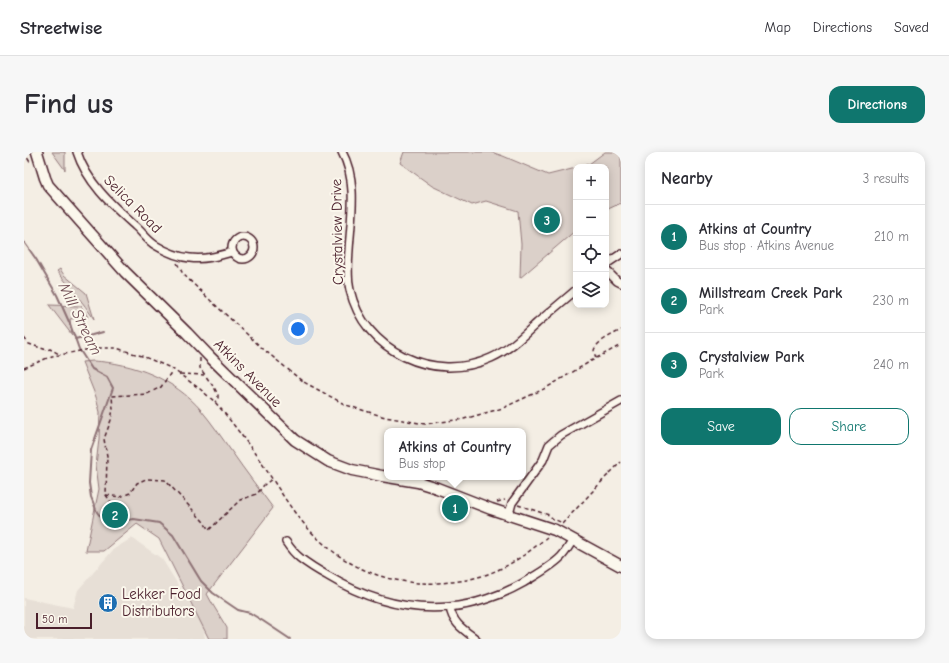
<!DOCTYPE html>
<meta charset="utf-8">
<style>
body{margin:0;font-family:"Comic Neue",sans-serif;background:#f7f7f7;color:#2b2b33}
.controls{position:absolute;right:12px;top:12px;display:grid;overflow:hidden;border-radius:8px;box-shadow:0 2px 10px #0003}
.controls button{width:36px;height:36px;display:grid;place-items:center;padding:0;border:0;border-bottom:1px solid #e1e1e2;background:#fff;color:#2b2b33;font:20px sans-serif}
.scale{position:absolute;left:12px;bottom:10px;width:56px;box-sizing:border-box;padding-left:4px;border:2px solid #4a1f2b;border-top:0;font-size:11px;line-height:14px;white-space:nowrap;color:#4a1f2b;-webkit-text-stroke:3px #fbf7ec;paint-order:stroke}
.you{position:absolute;left:274px;top:177px;width:14px;height:14px;margin:-10px;border:3px solid #fff;border-radius:50%;background:#1a73e8;box-shadow:0 0 0 6px #1a73e833}
.badge{display:grid;place-items:center;width:26px;height:26px;border-radius:50%;background:#0f766e;color:#fff;font-size:13px;font-weight:700}
.pin{position:absolute;translate:-50% -50%;border:2px solid #fff;box-shadow:0 1px 4px #0006}
.popup{position:absolute;left:360px;top:276px;width:142px;height:52px;box-sizing:border-box;display:grid;place-content:center;border-radius:8px;background:#fff;filter:drop-shadow(0 1px 3px #0005);font-size:13px;white-space:nowrap;color:#7c7c81}
.popup b{font-size:15px;color:#2b2b33}
.popup::after{content:'';position:absolute;left:50%;top:100%;margin-left:-8px;border:8px solid transparent;border-top-color:#fff}
.list{margin:0;padding:0;list-style:none}
h2{display:flex;justify-content:space-between;align-items:center;height:52px;margin:0;padding:0 16px;font-size:17px}
h2 small{font-size:13px;font-weight:400;color:#7c7c81}
.list li{display:grid;grid-template-columns:26px 1fr auto;gap:12px;align-items:center;box-sizing:border-box;height:64px;padding:0 16px;border-top:1px solid #e1e1e2}
.list b{display:block;font-size:15px;white-space:nowrap}
.list p{margin:0;font-size:13px;white-space:nowrap;color:#7c7c81}
.list em{font-size:13px;font-style:normal;color:#7c7c81}
.actions{display:flex;gap:8px;padding:12px 16px}
.actions a{flex:1;padding:9px 0;border:1px solid #0f766e;border-radius:12px;text-align:center;font-size:14px;color:#0f766e}
.actions .main{background:#0f766e;color:#fff}
.icon{flex:none;width:22px;height:22px;fill:none;stroke:currentColor;stroke-width:2;stroke-linecap:round;stroke-linejoin:round}
.map{position:relative;flex:none;width:597px;height:487px;overflow:hidden;border-radius:12px}
header{display:flex;align-items:center;gap:24px;box-sizing:border-box;height:56px;padding:0 20px;background:#fff;border-bottom:1px solid #e1e1e2}
header strong{font-size:19px}
nav{display:flex;gap:22px;margin-inline-start:auto;font-size:14px}
.intro{display:flex;align-items:center;justify-content:space-between;box-sizing:border-box;height:96px;padding:0 24px}
h1{margin:0;font-size:28px}
.button{padding:10px 18px;border-radius:12px;background:#0f766e;color:#fff;font-size:14px;font-weight:700}
main{display:flex;gap:24px;padding:0 24px}
aside{flex:1;background:#fff;border-radius:12px;box-shadow:0 2px 10px #0003}
.map>svg:first-child{display:block}
.built{fill:#e7dfd6}
.green{fill:#dbd0c9;stroke:#92787a}
.lines{fill:none;stroke-linecap:round;stroke-linejoin:round}
.stream{stroke:#8d7174;stroke-width:2}
.street-casing{stroke:#4a1f2b;stroke-width:10}
.secondary-casing{stroke:#4a1f2b;stroke-width:13}
.path{stroke:#4a1f2b;stroke-width:1.5;stroke-dasharray:4 3;stroke-linecap:butt}
.street{stroke:#fbf7ec;stroke-width:7}
.secondary{stroke:#fbf7ec;stroke-width:10}
.labels{text-anchor:middle;dominant-baseline:central;stroke-width:4;stroke-linejoin:round;paint-order:stroke}
.street-label{font-size:15px;fill:#4a1f2b;stroke:#fbf7ec}
.poi-label{font-size:15px;fill:#4a1f2b;stroke:#fbf7ec;text-anchor:start}
.water-label{font-size:16px;font-style:italic;fill:#714f56;stroke:#fbf7ec}
</style>
<header>
<strong>Streetwise</strong>
<nav><a>Map</a><a>Directions</a><a>Saved</a></nav>
</header>
<div class="intro"><h1>Find us</h1><a class="button">Directions</a></div>
<main>
<div class="map">
<svg width="597" height="487" viewBox="0 0 597 487">
<rect width="100%" height="100%" fill="#f4eee4"/>
<filter id="ink" filterUnits="userSpaceOnUse"><feTurbulence type="fractalNoise" baseFrequency=".025" numOctaves="2"/><feDisplacementMap in="SourceGraphic" scale="8" xChannelSelector="R" yChannelSelector="G"/><feConvolveMatrix kernelMatrix="1 2 1 2 8 2 1 2 1" color-interpolation-filters="sRGB"/></filter>
<g filter="url(#ink)">
<!-- built -->
<path class="built" d="M 108,386 L 138,407 L 179,473 L 181,487 L 0,487 L 0,446 L 49,456 L 54,438 L 90,397 Z"/>
<!-- green -->
<g class="green">
<path d="M 28,0 L 41,0 L 41,18 Z"/>
<path d="M 380,0 L 467,0 L 479,4 L 524,23 L 552,16 L 552,78 L 496,126 L 497,92 L 494,59 L 462,49 L 448,53 L 408,34 L 376,11 Z"/>
<path d="M 581,0 L 597,0 L 597,51 L 582,58 L 582,15 L 554,15 L 565,12 Z"/>
<path d="M 36,117 L 40,123 L 62,141 L 70,167 C 59,150 46,135 33,119 Z"/>
<path d="M 25,153 L 57,154 L 64,165 L 46,167 L 48,183 Z"/>
<path d="M 69,209 C 110,211 150,227 177,258 C 188,271 198,286 208,300 C 221,319 235,337 249,356 L 183,442 L 189,453 L 203,476 L 203,487 L 185,487 L 135,387 L 113,372 L 80,399 L 62,399 L 75,337 L 72,313 L 75,287 L 76,260 L 72,245 L 58,210 Z"/>
</g>
<g class="lines">
<!-- stream -->
<g class="stream">
<path d="M 0,90 L 12,107 L 33,143 L 46,172 L 55,197 L 68,217 L 83,225 L 89,236 L 67,298 L 65,331 L 67,345 L 73,360 L 79,368 L 90,370 L 110,367 L 135,371 L 149,383 L 177,429 L 189,441 L 214,458 L 226,461 L 239,469 L 266,487"/>
<path d="M 51,187 L 68,183 L 79,180"/>
</g>
<defs>
<g id="street">
<path d="M 53,0 C 63,31 88,53 111,74 C 118,80 124,89 131,93 C 141,99 154,105 166,106 C 181,108 194,104 208,100"/>
<path d="M 318,0 C 334,29 327,66 325,98 C 324,111 323,125 326,138 C 340,199 410,232 467,206 C 485,198 499,184 513,171 C 526,160 539,149 552,138"/>
<circle cx="219" cy="96" r="11"/>
<path d="M 582,112 L 597,102"/>
<path d="M 582,118 L 593,129 L 597,131"/>
<path d="M 485,362 L 488,351 L 519,308 L 525,293 L 537,283 L 597,249"/>
<path d="M 262,390 C 266,396 271,402 276,406 C 285,413 295,419 304,424 C 342,447 381,459 425,455 C 450,453 478,443 499,431 C 512,423 527,415 537,405 C 542,400 545,394 549,388"/>
<path d="M 426,455 C 428,471 440,478 452,487"/>
</g>
<path id="secondary" d="M 13,0 L 21,26 L 24,33 L 101,120 L 163,181 L 186,205 L 271,288 L 304,309 L 328,318 L 358,324 L 394,330 L 413,336 L 467,357 L 531,378 L 597,414"/>
</defs>
<!-- street casing -->
<use href="#street" class="street-casing"/>
<!-- secondary casing -->
<use href="#secondary" class="secondary-casing"/>
<!-- path -->
<g class="path">
<path d="M 0,0 L 7,12"/>
<path d="M 153,111 L 159,122 L 187,149 L 238,196 L 278,229 L 322,253 L 361,265 L 401,272 L 440,267 L 479,256 L 522,236 L 567,209 L 597,193"/>
<path d="M 0,186 L 5,192 L 23,198 L 26,197 L 35,202"/>
<path d="M 176,206 L 176,216 L 191,237 L 194,243 L 194,246 L 191,250"/>
<path d="M 572,206 C 572,206 570,200 570,200 C 569,191 590,182 597,178"/>
<path d="M 0,216 L 28,204 L 35,203 L 72,196 L 92,196 L 118,204 L 147,216 L 176,237 L 191,250 L 197,257 C 211,274 224,292 237,310 C 248,326 258,343 269,358 C 305,407 353,434 414,431 C 460,429 488,415 523,385"/>
<path d="M 156,222 L 180,223"/>
<path d="M 82,343 L 96,345 L 106,341 L 113,331 L 122,327 L 141,328 L 179,369 L 185,378 L 216,348 L 233,342 L 240,333 L 248,327"/>
<path d="M 473,350 L 481,348"/>
<path d="M 88,352 L 82,343 L 83,304 L 80,287 L 87,268 L 89,257 L 88,244 L 123,242 L 137,235 L 146,222 L 147,217"/>
<path d="M 494,353 L 525,363 L 529,367 L 539,371"/>
<path d="M 538,372 L 582,325 L 597,310"/>
</g>
<!-- street -->
<use href="#street" class="street"/>
<!-- secondary -->
<use href="#secondary" class="secondary"/>
</g>
</g>
<!-- icons -->
<defs>
<symbol id="building-disc" viewBox="-11 -11 22 22"><circle r="9.5" fill="#1f6fb2" stroke="#fbf7ec"/><path d="M-4-6H4V6H1V3H-1V6H-4ZM-2.5-4.3h1.7v1.8h-1.7ZM.8-4.3h1.7v1.8H.8ZM-2.5-1h1.7V.8h-1.7ZM.8-1h1.7V.8H.8Z" fill="#fff"/></symbol>
</defs>
<g fill-rule="evenodd">
<use href="#building-disc" x="73" y="440" width="22" height="22"/>
</g>
<g class="labels">
<!-- street labels -->
<g class="street-label">
<text transform="translate(109 52) rotate(45)">Selica Road</text>
<text transform="translate(313 80) rotate(-91)">Crystalview Drive</text>
<text transform="translate(224 221) rotate(45)">Atkins Avenue</text>
</g>
<!-- poi labels -->
<g class="poi-label">
<text x="98" y="442">Lekker Food<tspan x="98" dy="17">Distributors</tspan></text>
</g>
<!-- water labels -->
<g class="water-label">
<text transform="translate(56 167) rotate(64)">Mill Stream</text>
</g>
</g>
</svg>
<div class="controls">
<button>+</button>
<button>−</button>
<button><svg class="icon" aria-label="locate" viewBox="0 0 24 24"><circle cx="12" cy="12" r="6"/><path d="M12 2v4M12 18v4M2 12h4M18 12h4"/></svg></button>
<button><svg class="icon" aria-label="layers" viewBox="0 0 24 24"><path d="M12 4l9 5-9 5-9-5zM3 14l9 5 9-5"/></svg></button>
</div>
<div class="scale">50 m</div>
<div class="you"></div>
<div class="pin badge" style="left:431px;top:356px">1</div>
<div class="popup"><b>Atkins at Country</b>Bus stop</div>
<div class="pin badge" style="left:91px;top:363px">2</div>
<div class="pin badge" style="left:523px;top:68px">3</div>
</div>
<aside>
<h2>Nearby<small>3 results</small></h2>
<ul class="list">
<li><span class="badge">1</span><div><b>Atkins at Country</b><p>Bus stop · Atkins Avenue</p></div><em>210 m</em></li>
<li><span class="badge">2</span><div><b>Millstream Creek Park</b><p>Park</p></div><em>230 m</em></li>
<li><span class="badge">3</span><div><b>Crystalview Park</b><p>Park</p></div><em>240 m</em></li>
</ul>
<div class="actions"><a class="main">Save</a><a>Share</a></div>
</aside>
</main>
